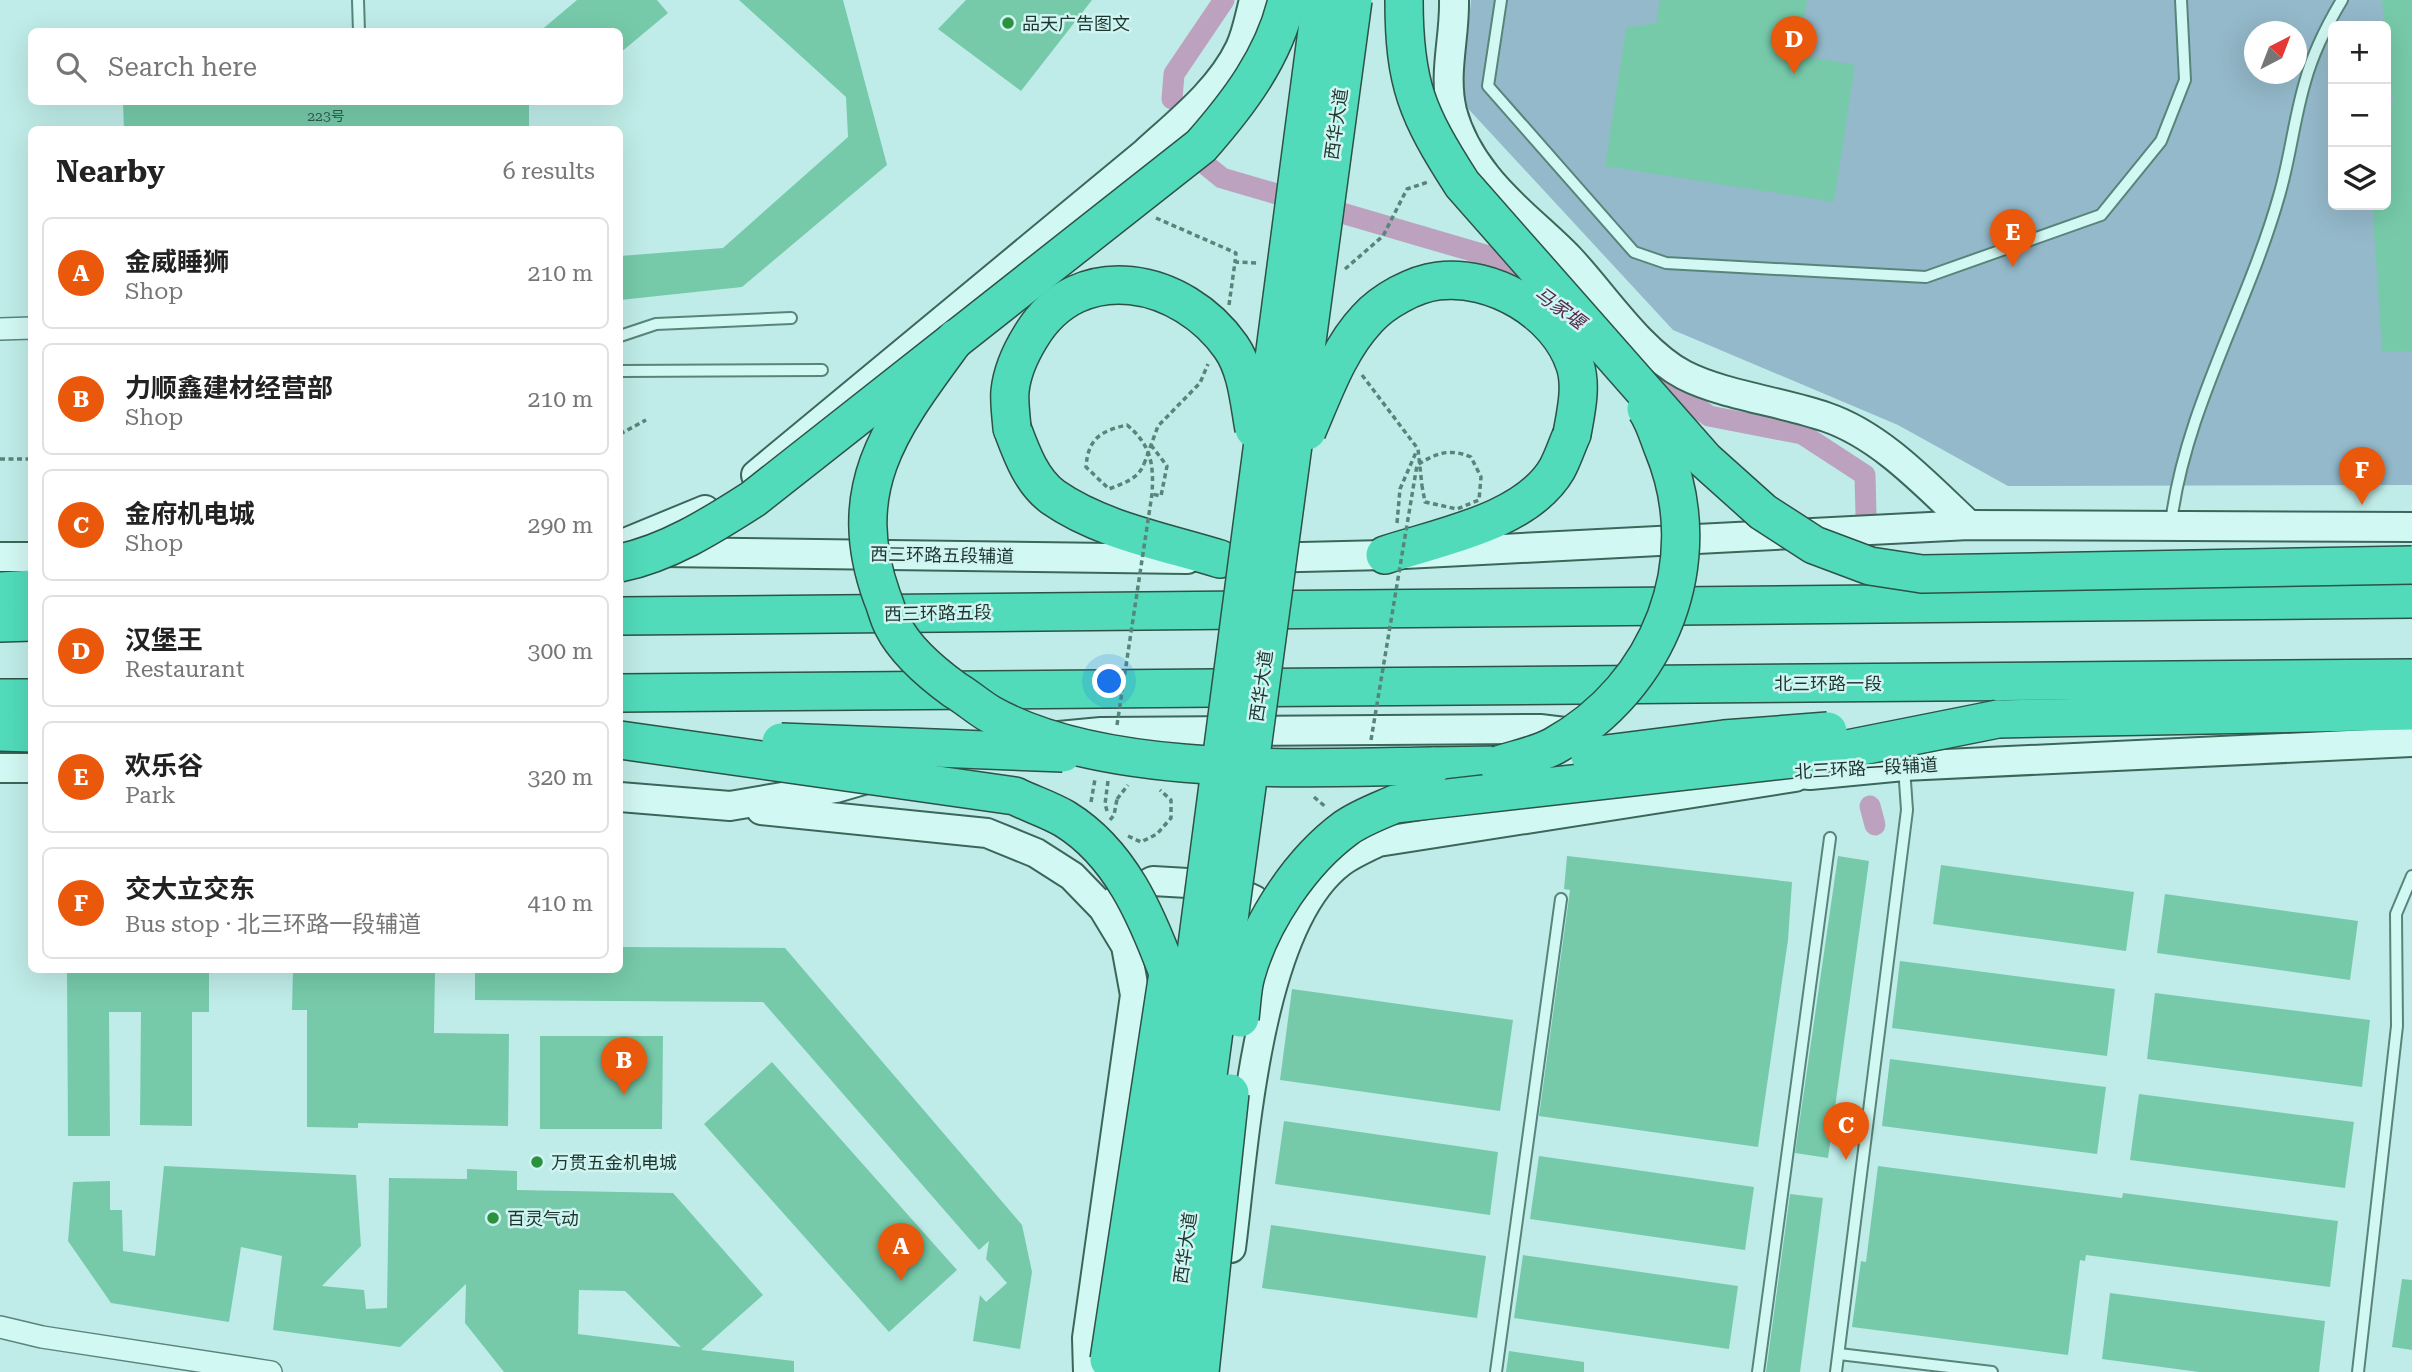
<!DOCTYPE html>
<meta charset="utf-8">
<style>
body{margin:0;font-family:"Roboto Serif","Noto Sans SC",serif;background:#f6f6f6;color:#222}
.controls{position:absolute;right:21px;top:21px;display:grid;overflow:hidden;border-radius:10px;box-shadow:0 7px 28px #0002}
.controls button{width:63px;height:63px;display:grid;place-items:center;padding:0;border:0;border-bottom:2px solid #e0e0e0;background:#fff;color:#222;font:35px sans-serif}
.compass{position:absolute;left:2244px;top:21px;width:63px;height:63px;border-radius:50%;background:#fff;box-shadow:0 7px 28px #0002;rotate:42deg}
.you{position:absolute;left:1110px;top:682px;width:24px;height:24px;margin:-18px;border:5px solid #fff;border-radius:50%;background:#1a73e8;box-shadow:0 0 0 10px #1a73e833}
.badge{display:grid;place-items:center;width:46px;height:46px;border-radius:50%;background:#ea580c;color:#fff;font-size:23px;font-weight:700}
.pin{position:absolute;translate:-50% -58px;filter:drop-shadow(0 2px 4px #0008)}
.pin::after{content:'';position:absolute;top:37px;width:24px;height:21px;background:inherit;clip-path:polygon(0 0,100% 0,50% 100%)}
.list{margin:0;padding:0;list-style:none}
h2{display:flex;justify-content:space-between;align-items:center;height:91px;margin:0;padding:0 28px;font-size:30px}
h2 small{font-size:23px;font-weight:400;color:#767676}
.list li{display:grid;grid-template-columns:46px 1fr auto;gap:21px;align-items:center;box-sizing:border-box;height:112px;margin:0 14px 14px;padding:0 14px;border:2px solid #e0e0e0;border-radius:10px}
.list b{display:block;font-size:26px;white-space:nowrap}
.list p{margin:0;font-size:23px;white-space:nowrap;color:#767676}
.list em{font-size:23px;font-style:normal;color:#767676}
.icon{flex:none;width:38px;height:38px;fill:none;stroke:currentColor;stroke-width:2;stroke-linecap:round;stroke-linejoin:round}
.map{position:relative;flex:none;width:2412px;height:1372px;overflow:hidden}
.search{position:absolute;background:#fff;box-shadow:0 7px 28px #0002;left:28px;top:28px;width:595px;height:77px;display:flex;align-items:center;gap:18px;box-sizing:border-box;padding:0 24px;border-radius:10px;color:#767676;font-size:26px}
.panel{position:absolute;background:#fff;box-shadow:0 7px 28px #0002;left:28px;top:126px;width:595px;height:847px;border-radius:10px}
.map>svg:first-child{display:block}
.green{fill:#94b9ca;fill-rule:evenodd}
.lines{fill:none;stroke-linecap:round;stroke-linejoin:round}
.canal{stroke:#bca2be;stroke-width:21}
.building{fill:#76caaa;fill-rule:evenodd}
.lane-casing{stroke:#588579;stroke-width:14}
.street-casing{stroke:#588579;stroke-width:24}
.secondary-casing{stroke:#3b665a;stroke-width:32}
.highway-casing{stroke:#2d5246;stroke-width:40}
.path{stroke:#588579;stroke-width:3.5;stroke-dasharray:5 3.5;stroke-linecap:butt}
.lane{stroke:#d2f8f4;stroke-width:10}
.street{stroke:#d2f8f4;stroke-width:21}
.secondary{stroke:#d2f8f4;stroke-width:28}
.highway{stroke:#51dbba;stroke-width:37}
.highway-bridge-casing{stroke:#2d5246;stroke-width:40;stroke-linecap:butt}
.path-bridge{stroke:#588579;stroke-width:3.5;stroke-dasharray:5 3.5;stroke-linecap:butt}
.highway-bridge{stroke:#51dbba;stroke-width:37}
.poi-dot{fill:#2a923e;stroke:#cff4f1;stroke-width:2.5}
.labels{text-anchor:middle;dominant-baseline:central;stroke-width:5;stroke-linejoin:round;paint-order:stroke}
.number-label{font-size:14px;fill:#325a4c}
.poi-label{font-size:18px;fill:#1c352d;stroke:#cff4f1;text-anchor:start}
.street-label{font-size:18px;fill:#1c352d;stroke:#cff4f1}
.water-label{font-size:19px;font-style:italic;fill:#542c4f;stroke:#cff4f1}
</style>
<div class="map">
<svg width="2412" height="1372" viewBox="0 0 2412 1372">
<rect width="100%" height="100%" fill="#bfece8"/>
<!-- green -->
<path class="green" d="M 1471,0 L 2412,0 L 2412,485 L 2008,486 L 1898,425 L 1673,330 L 1461,101 ZM 2333,26 L 2386,26 L 2386,205 L 2333,205 ZM 2254,32 L 2296,32 L 2296,74 L 2254,74 Z"/>
<g class="lines">
<!-- canal -->
<g class="canal">
<path d="M 1172,99 L 1174,74 L 1224,0"/>
<path d="M 1201,161 L 1222,178 L 1489,256 L 1544,296"/>
<path d="M 1635,362 L 1709,416 L 1802,434 L 1865,475 L 1866,515"/>
<path d="M 1870,806 L 1875,825"/>
</g>
</g>
<!-- building -->
<g class="building">
<path d="M 577,0 L 657,0 L 668,13 L 620,53 L 620,32 L 539,32 Z"/>
<path d="M 739,0 L 843,0 L 887,165 L 742,287 L 620,300 L 620,256 L 723,248 L 848,137 L 846,97 Z"/>
<path d="M 966,0 L 1092,0 L 1021,91 L 938,29 Z"/>
<path d="M 1660,0 L 1807,0 L 1798,55 L 1855,65 L 1834,202 L 1605,166 L 1626,28 L 1656,23 Z"/>
<path d="M 2382,0 L 2412,0 L 2412,351 L 2382,352 L 2373,215 L 2374,205 L 2386,205 L 2386,143 L 2393,101 Z"/>
<path d="M 123,102 L 529,102 L 529,130 L 124,130 Z"/>
<path d="M 1567,856 L 1792,882 L 1788,940 L 1758,1147 L 1539,1116 L 1570,890 L 1564,889 Z"/>
<path d="M 1838,856 L 1869,861 L 1828,1158 L 1795,1153 Z"/>
<path d="M 1941,865 L 2134,892 L 2126,951 L 1933,924 Z"/>
<path d="M 2165,894 L 2358,921 L 2350,980 L 2157,953 Z"/>
<path d="M 620,947 L 785,948 L 1022,1225 L 1032,1272 L 1020,1349 L 973,1341 L 980,1295 L 986,1302 L 1007,1283 L 986,1259 L 989,1241 L 979,1250 L 763,1002 L 475,1000 L 475,970 L 620,970 Z"/>
<path d="M 1900,961 L 2115,989 L 2107,1056 L 1892,1028 Z"/>
<path d="M 67,970 L 209,970 L 209,1012 L 192,1012 L 192,1126 L 140,1125 L 141,1012 L 109,1012 L 110,1136 L 68,1136 Z"/>
<path d="M 293,970 L 435,970 L 434,1033 L 509,1034 L 508,1126 L 358,1123 L 358,1128 L 307,1127 L 307,1010 L 292,1010 Z"/>
<path d="M 1292,989 L 1513,1020 L 1500,1111 L 1280,1080 Z"/>
<path d="M 2155,993 L 2370,1020 L 2362,1087 L 2147,1059 Z"/>
<path d="M 540,1036 L 663,1036 L 662,1129 L 540,1129 Z"/>
<path d="M 1890,1059 L 2106,1087 L 2097,1154 L 1882,1126 Z"/>
<path d="M 772,1062 L 957,1270 L 889,1332 L 704,1124 Z"/>
<path d="M 2139,1094 L 2354,1122 L 2345,1188 L 2130,1160 Z"/>
<path d="M 1284,1121 L 1498,1152 L 1490,1215 L 1275,1184 Z"/>
<path d="M 1539,1156 L 1754,1187 L 1745,1250 L 1530,1219 Z"/>
<path d="M 164,1166 L 356,1175 L 361,1246 L 322,1286 L 364,1290 L 366,1309 L 387,1308 L 389,1178 L 467,1179 L 467,1169 L 517,1171 L 517,1190 L 673,1193 L 763,1295 L 701,1350 L 794,1361 L 794,1372 L 504,1372 L 465,1323 L 466,1284 L 400,1347 L 273,1330 L 282,1256 L 241,1247 L 229,1322 L 111,1303 L 68,1241 L 73,1182 L 110,1181 L 110,1210 L 122,1210 L 123,1251 L 155,1256 ZM 579,1290 L 625,1291 L 681,1347 L 578,1334 Z"/>
<path d="M 1878,1166 L 2122,1198 L 2123,1193 L 2338,1221 L 2330,1287 L 2086,1255 L 2085,1261 L 2080,1260 L 2068,1355 L 1852,1327 L 1861,1261 L 1866,1262 Z"/>
<path d="M 1790,1194 L 1823,1198 L 1800,1372 L 1766,1372 Z"/>
<path d="M 1271,1225 L 1486,1256 L 1477,1318 L 1262,1288 Z"/>
<path d="M 1523,1255 L 1738,1286 L 1729,1349 L 1514,1318 Z"/>
<path d="M 2402,1279 L 2412,1280 L 2412,1350 L 2392,1347 Z"/>
<path d="M 2110,1293 L 2325,1321 L 2319,1372 L 2199,1372 L 2102,1359 Z"/>
<path d="M 1509,1351 L 1584,1362 L 1584,1372 L 1506,1372 Z"/>
</g>
<g class="lines">
<defs>
<g id="lane">
<path d="M 358,0 L 359,32"/>
<path d="M 1501,0 L 1488,86 L 1634,252 L 1666,263 L 1926,277 L 2101,215 L 2161,141 L 2185,80 L 2181,0"/>
<path d="M 620,336 L 656,324 L 791,318"/>
<path d="M 620,371 L 822,370"/>
<path d="M 2171,523 C 2185,409 2248,306 2279,196 C 2290,159 2294,119 2305,82 C 2313,53 2327,25 2342,0"/>
<path d="M 1839,1354 L 1992,1372"/>
<path d="M 1496,1372 L 1561,899"/>
<path d="M 1758,1372 L 1830,838"/>
<path d="M 1836,1372 L 1907,810 L 1904,767"/>
<path d="M 2358,1372 L 2397,1026 L 2396,914 L 2412,876"/>
</g>
<g id="street">
<path d="M 0,329 L 32,328"/>
<path d="M 0,1327 L 42,1337 L 271,1372"/>
</g>
<g id="secondary">
<path d="M 1454,0 C 1455,38 1443,73 1452,111 C 1458,134 1471,157 1486,176 C 1510,207 1542,230 1569,258 C 1603,294 1640,352 1684,375 C 1723,395 1783,402 1826,417 C 1882,436 1927,486 1969,525"/>
<path d="M 756,475 L 1145,153 C 1179,122 1220,90 1240,48 C 1247,33 1250,15 1254,0"/>
<path d="M 620,545 L 705,510"/>
<path d="M 661,552 L 1187,559"/>
<path d="M 0,557 L 32,557"/>
<path d="M 1259,558 L 1385,555 L 1969,525 L 2412,527"/>
<path d="M 1059,736 L 1101,732 L 1540,729 L 1581,734"/>
<path d="M 0,768 L 32,768"/>
<path d="M 1775,772 L 1810,775 L 1904,766 L 2412,742"/>
<path d="M 620,797 L 730,806 L 836,788 L 867,779"/>
<path d="M 761,810 L 987,833 L 1036,853 L 1072,876 L 1103,908 L 1126,946 L 1135,995 L 1087,1338 L 1088,1372"/>
<path d="M 1115,901 L 1153,881 L 1222,885 L 1254,900 L 1283,931"/>
<path d="M 1231,1248 C 1244,1148 1256,926 1341,862 C 1352,854 1366,848 1378,842 L 1795,777"/>
</g>
<g id="highway">
<path d="M 1012,428 C 1021,452 1031,481 1053,497 C 1100,530 1165,542 1220,559"/>
<path d="M 1385,555 C 1439,537 1526,522 1557,469 C 1563,458 1567,445 1572,434"/>
<path d="M 0,591 L 32,589"/>
<path d="M 620,616 L 2412,599"/>
<path d="M 0,623 L 32,622"/>
<path d="M 620,693 L 2412,678"/>
<path d="M 0,698 L 32,698"/>
<path d="M 1998,719 L 2412,711"/>
<path d="M 0,732 L 32,733"/>
<path d="M 1432,766 L 1498,765"/>
</g>
</defs>
<!-- lane casing -->
<use href="#lane" class="lane-casing"/>
<!-- street casing -->
<use href="#street" class="street-casing"/>
<!-- secondary casing -->
<use href="#secondary" class="secondary-casing"/>
<!-- highway casing -->
<use href="#highway" class="highway-casing"/>
<!-- path -->
<g class="path">
<path d="M 1156,218 L 1236,253 L 1235,262"/>
<path d="M 1345,269 L 1383,236 L 1407,189 L 1428,182"/>
<path d="M 1229,305 L 1235,262 L 1257,263"/>
<path d="M 1362,375 L 1418,449 L 1422,486"/>
<path d="M 620,434 L 646,420"/>
<path d="M 1151,445 L 1167,466 L 1161,496 L 1152,494"/>
<path d="M 0,459 L 32,459"/>
<path d="M 1144,464 L 1158,426 L 1200,383 L 1208,364"/>
<path d="M 1397,523 L 1400,489 L 1417,450"/>
<path d="M 1091,802 L 1095,779"/>
<path d="M 1110,820 L 1114,815 L 1117,799"/>
</g>
<!-- lane -->
<use href="#lane" class="lane"/>
<!-- street -->
<use href="#street" class="street"/>
<!-- secondary -->
<use href="#secondary" class="secondary"/>
<!-- highway -->
<use href="#highway" class="highway"/>
<defs>
<g id="highway-bridge">
<path d="M 1404,0 C 1404,84 1417,114 1462,184 L 1705,460 L 1763,512 L 1814,545 L 1870,566 L 1922,574 L 2412,565"/>
<path d="M 956,338 C 893,424 842,486 882,597 C 886,606 888,617 893,626 C 906,652 933,674 955,690 C 967,697 978,707 990,714 C 1103,778 1304,768 1432,766"/>
<path d="M 1012,428 C 1011,416 1009,402 1010,391 C 1012,372 1021,352 1031,336 C 1079,256 1183,278 1231,347 C 1247,370 1249,402 1254,429"/>
<path d="M 1307,431 C 1324,392 1338,350 1367,319 C 1383,301 1414,284 1438,281 C 1492,274 1558,312 1575,365 C 1582,386 1576,412 1572,434"/>
<path d="M 620,563 C 668,553 711,526 753,499 L 1201,146 C 1238,104 1274,57 1287,0"/>
<path d="M 620,740 L 1015,796 C 1031,804 1050,810 1065,819 C 1120,853 1146,914 1168,973 L 1109,1360"/>
<path d="M 781,742 L 1063,753"/>
<path d="M 1590,756 L 1724,739 L 1828,731"/>
<path d="M 1498,765 C 1516,759 1538,755 1554,746 C 1660,687 1710,561 1663,448 C 1658,435 1654,421 1646,409"/>
<path d="M 1240,1018 C 1242,1004 1242,988 1246,975 C 1261,921 1301,861 1346,828 C 1360,818 1379,811 1395,804 L 1802,758 L 1998,719"/>
<path d="M 1141,1372 L 1321,0"/>
<path d="M 1168,1372 L 1353,0"/>
<path d="M 1200,1372 L 1230,1093"/>
</g>
</defs>
<!-- highway-bridge casing -->
<use href="#highway-bridge" class="highway-bridge-casing"/>
<!-- path-bridge -->
<g class="path-bridge">
<path d="M 1117,725 L 1152,494 C 1154,464 1151,445 1127,425 C 1100,431 1088,439 1086,467 L 1109,489 C 1124,483 1138,479 1144,464"/>
<path d="M 1371,740 L 1417,465 C 1437,453 1449,448 1471,457 L 1481,477 L 1479,500 L 1457,509 L 1425,502 L 1422,486"/>
<path d="M 1108,781 L 1105,804 L 1108,814"/>
<path d="M 1314,797 L 1327,808"/>
<path d="M 1117,799 L 1128,785"/>
<path d="M 1128,836 L 1141,842 L 1157,834 L 1171,818 L 1171,800 L 1160,790"/>
</g>
<!-- highway-bridge -->
<use href="#highway-bridge" class="highway-bridge"/>
</g>
<!-- markers -->
<g class="poi-dot">
<circle cx="1008" cy="23" r="7"/>
<circle cx="537" cy="1162" r="7"/>
<circle cx="493" cy="1218" r="7"/>
</g>
<g class="labels">
<!-- number labels -->
<g class="number-label">
<text x="326" y="116">223号</text>
</g>
<!-- poi labels -->
<g class="poi-label">
<text x="1022" y="23">品天广告图文</text>
<text x="551" y="1162">万贯五金机电城</text>
<text x="507" y="1218">百灵气动</text>
</g>
<!-- street labels -->
<g class="street-label">
<text transform="translate(1336 124) rotate(-82)">西华大道</text>
<text transform="translate(942 555) rotate(1)">西三环路五段辅道</text>
<text transform="translate(938 613) rotate(-1)">西三环路五段</text>
<text x="1828" y="683">北三环路一段</text>
<text transform="translate(1261 686) rotate(-82)">西华大道</text>
<text transform="translate(1866 768) rotate(-3)">北三环路一段辅道</text>
<text transform="translate(1185 1248) rotate(-82)">西华大道</text>
</g>
<!-- water labels -->
<g class="water-label">
<text transform="translate(1560 308) rotate(36)">马家堰</text>
</g>
</g>
</svg>
<div class="controls">
<button>+</button>
<button>−</button>
<button><svg class="icon" aria-label="layers" viewBox="0 0 24 24"><path d="M12 4l9 5-9 5-9-5zM3 14l9 5 9-5"/></svg></button>
</div>
<svg class="compass" viewBox="-18 -18 36 36"><path d="M0-13l5 13h-10z" fill="#e53935"/><path d="M0 13l5-13h-10z" fill="#767676"/></svg>
<div class="you"></div>
<div class="pin badge" style="left:901px;top:1281px">A</div>
<div class="pin badge" style="left:624px;top:1095px">B</div>
<div class="pin badge" style="left:1846px;top:1160px">C</div>
<div class="pin badge" style="left:1794px;top:74px">D</div>
<div class="pin badge" style="left:2013px;top:267px">E</div>
<div class="pin badge" style="left:2362px;top:505px">F</div>
<div class="search"><svg class="icon" aria-label="search" viewBox="0 0 24 24"><circle cx="10" cy="10" r="6"/><path d="M15 15l6 6"/></svg>Search here</div>
<section class="panel">
<h2>Nearby<small>6 results</small></h2>
<ul class="list">
<li><span class="badge">A</span><div><b>金威睡狮</b><p>Shop</p></div><em>210 m</em></li>
<li><span class="badge">B</span><div><b>力顺鑫建材经营部</b><p>Shop</p></div><em>210 m</em></li>
<li><span class="badge">C</span><div><b>金府机电城</b><p>Shop</p></div><em>290 m</em></li>
<li><span class="badge">D</span><div><b>汉堡王</b><p>Restaurant</p></div><em>300 m</em></li>
<li><span class="badge">E</span><div><b>欢乐谷</b><p>Park</p></div><em>320 m</em></li>
<li><span class="badge">F</span><div><b>交大立交东</b><p>Bus stop · 北三环路一段辅道</p></div><em>410 m</em></li>
</ul>
</section>
</div>
